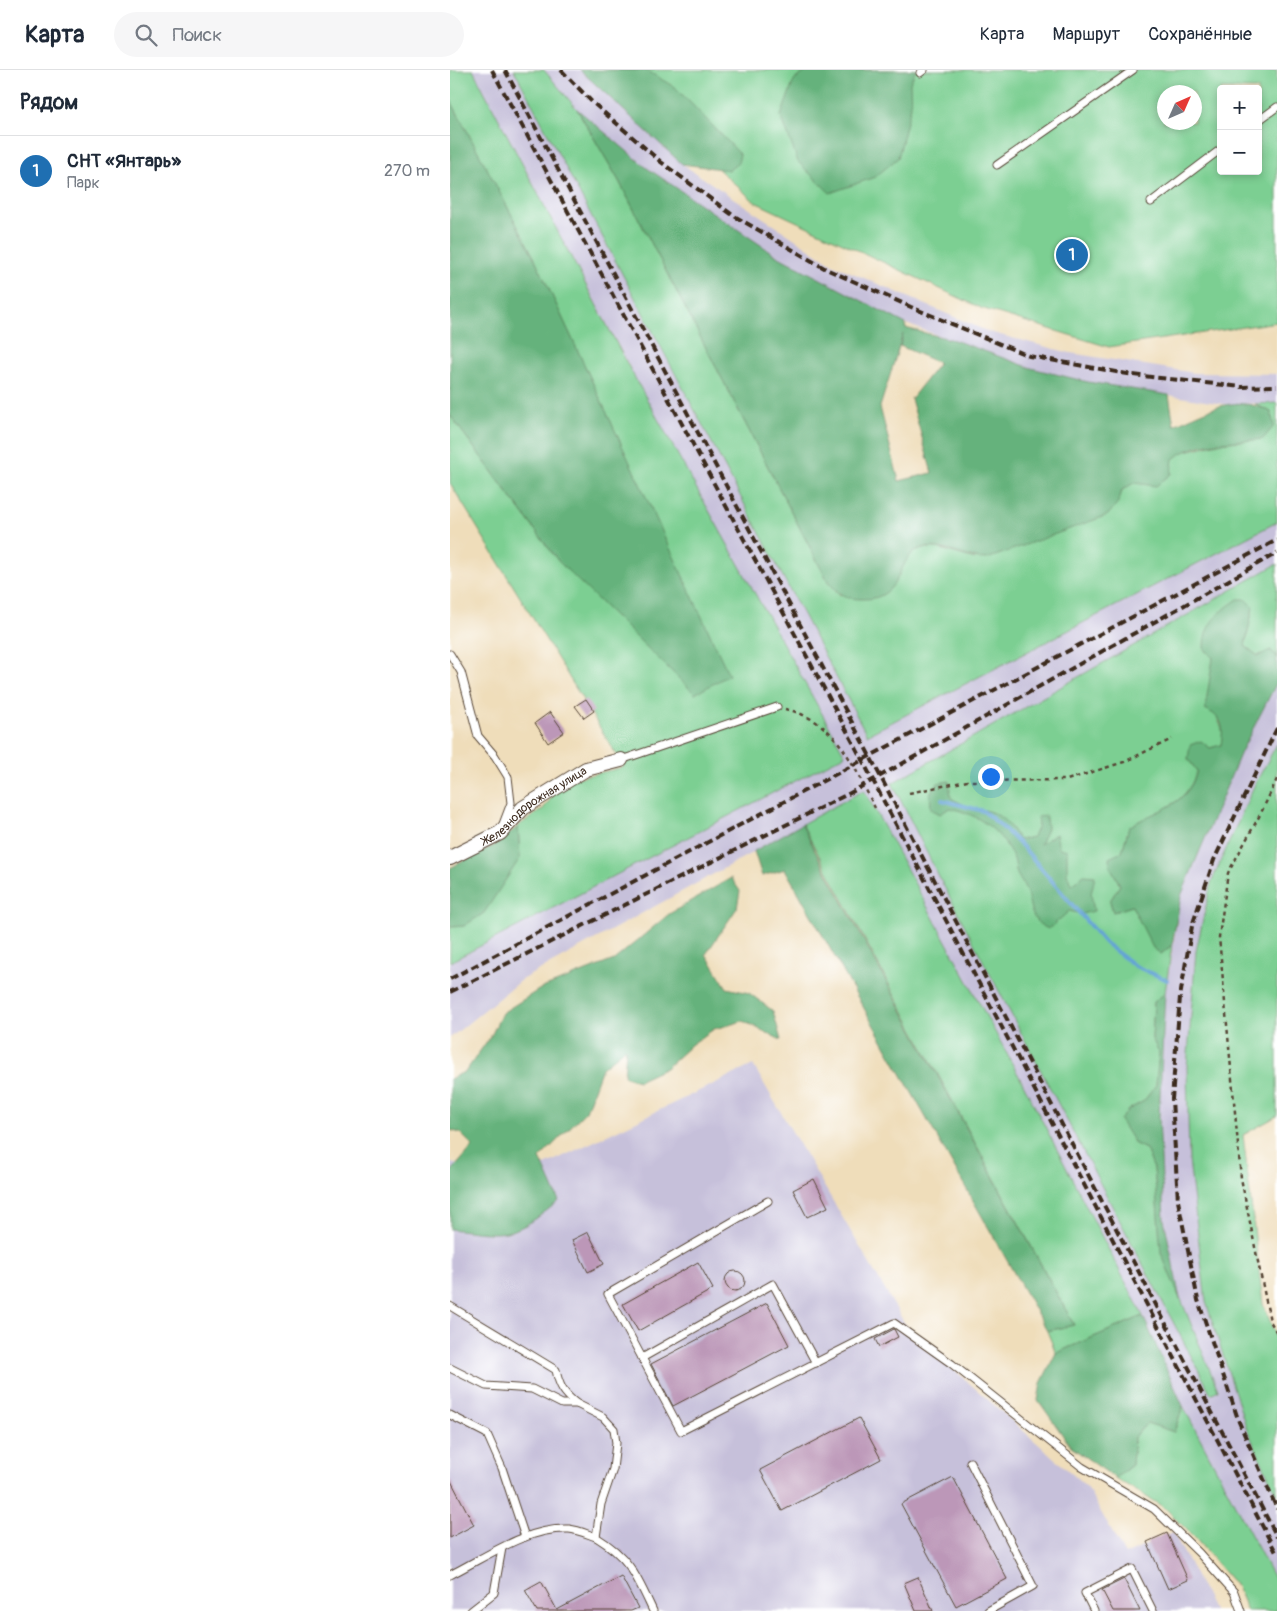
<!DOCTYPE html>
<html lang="ru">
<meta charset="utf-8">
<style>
body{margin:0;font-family:Pangolin,sans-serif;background:#f6f6f7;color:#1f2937}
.controls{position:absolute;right:15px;top:15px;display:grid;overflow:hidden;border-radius:5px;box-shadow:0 2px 8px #0003}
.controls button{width:45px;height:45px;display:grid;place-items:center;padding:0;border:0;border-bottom:1px solid #e0e1e3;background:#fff;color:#1f2937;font:25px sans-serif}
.compass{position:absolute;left:707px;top:15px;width:45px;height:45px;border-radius:50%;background:#fff;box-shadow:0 2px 8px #0003;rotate:45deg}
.you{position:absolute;left:540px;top:706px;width:18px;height:18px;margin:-12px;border:4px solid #fff;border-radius:50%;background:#1a73e8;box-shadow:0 0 0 8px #1a73e833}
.badge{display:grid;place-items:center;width:32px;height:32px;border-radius:50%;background:#1f6fb2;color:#fff;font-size:16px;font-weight:700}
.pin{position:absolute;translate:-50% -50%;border:2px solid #fff;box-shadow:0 1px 5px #0006}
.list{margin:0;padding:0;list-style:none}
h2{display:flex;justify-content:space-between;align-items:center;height:65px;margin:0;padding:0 20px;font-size:21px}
h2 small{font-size:16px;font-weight:400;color:#747a83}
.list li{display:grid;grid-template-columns:32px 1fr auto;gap:15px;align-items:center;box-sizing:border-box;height:70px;padding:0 20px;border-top:1px solid #e0e1e3}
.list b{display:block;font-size:19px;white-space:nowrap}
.list p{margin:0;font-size:16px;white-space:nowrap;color:#747a83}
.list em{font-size:16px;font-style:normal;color:#747a83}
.icon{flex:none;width:28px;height:28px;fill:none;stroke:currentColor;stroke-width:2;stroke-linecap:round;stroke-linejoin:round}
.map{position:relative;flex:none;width:827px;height:1541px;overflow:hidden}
header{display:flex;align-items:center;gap:30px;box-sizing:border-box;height:70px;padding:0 25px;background:#fff;border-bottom:1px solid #e0e1e3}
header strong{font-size:24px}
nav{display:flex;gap:28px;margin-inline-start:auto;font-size:18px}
.search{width:350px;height:45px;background:#f6f6f7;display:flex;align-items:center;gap:12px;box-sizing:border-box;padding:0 18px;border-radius:28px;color:#747a83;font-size:19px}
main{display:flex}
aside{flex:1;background:#fff}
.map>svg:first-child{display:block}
.industrial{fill:#c6c0da}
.green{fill:#7ccf92;stroke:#5c7c58;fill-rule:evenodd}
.forest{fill:#65b27c;stroke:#506e4d;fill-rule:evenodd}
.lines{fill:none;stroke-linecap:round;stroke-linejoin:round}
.stream{stroke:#63a3d6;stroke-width:4}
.building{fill:#bc97b8}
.service-casing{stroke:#564535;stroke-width:9}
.minor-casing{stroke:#564535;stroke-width:16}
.path{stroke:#564535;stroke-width:2.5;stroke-dasharray:4 4;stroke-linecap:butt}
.service{stroke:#fff;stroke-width:7}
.minor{stroke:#fff;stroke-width:14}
.rail{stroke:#3b2a1e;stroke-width:4;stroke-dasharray:8 4;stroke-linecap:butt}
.labels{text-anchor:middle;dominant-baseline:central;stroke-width:4.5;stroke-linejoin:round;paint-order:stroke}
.street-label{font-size:12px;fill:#3b2a1e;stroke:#fff}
</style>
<header>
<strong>Карта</strong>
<div class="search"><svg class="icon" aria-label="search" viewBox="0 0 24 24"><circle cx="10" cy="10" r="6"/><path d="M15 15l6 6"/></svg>Поиск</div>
<nav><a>Карта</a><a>Маршрут</a><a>Сохранённые</a></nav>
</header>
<main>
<aside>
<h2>Рядом<small></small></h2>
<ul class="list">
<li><span class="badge">1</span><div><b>СНТ «Янтарь»</b><p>Парк</p></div><em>270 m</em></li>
</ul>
</aside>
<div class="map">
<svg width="827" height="1541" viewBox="0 0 827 1541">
<rect width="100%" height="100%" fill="#fff"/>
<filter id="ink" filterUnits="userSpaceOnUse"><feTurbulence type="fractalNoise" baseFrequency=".02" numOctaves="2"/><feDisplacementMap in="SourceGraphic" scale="10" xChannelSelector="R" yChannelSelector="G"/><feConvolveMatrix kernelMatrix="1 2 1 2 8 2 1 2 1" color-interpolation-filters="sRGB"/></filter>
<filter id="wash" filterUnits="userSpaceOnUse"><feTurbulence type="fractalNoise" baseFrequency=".0096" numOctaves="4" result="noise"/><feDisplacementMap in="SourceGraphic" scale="20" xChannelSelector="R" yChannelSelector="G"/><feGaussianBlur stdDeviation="1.12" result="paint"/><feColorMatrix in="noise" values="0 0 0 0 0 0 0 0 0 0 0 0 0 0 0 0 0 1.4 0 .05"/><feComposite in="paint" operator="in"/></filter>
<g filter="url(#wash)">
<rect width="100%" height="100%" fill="#efddba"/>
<!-- industrial -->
<g class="industrial">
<path d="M 23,0 L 64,0 L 417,665 L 827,452 L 827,495 L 442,713 L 761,1324 L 768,1320 L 730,1229 L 714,1149 L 709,1045 L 715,923 L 731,826 L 791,682 L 827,612 L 827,674 L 804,716 L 761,813 L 746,881 L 737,997 L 739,1090 L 827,1425 L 827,1514 L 733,1336 L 693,1246 L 570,1008 L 414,721 L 71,910 L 0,968 L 0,892 L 282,743 L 180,298 Z"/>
<path d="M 94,0 L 130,0 L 232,94 L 384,195 L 539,262 L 620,283 L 745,303 L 827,304 L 827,333 L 773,334 L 638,312 L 581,298 L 456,254 L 327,186 L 197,98 L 127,39 Z"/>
<path d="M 303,995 L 458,1259 L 637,1417 L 675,1485 L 723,1462 L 764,1541 L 0,1541 L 0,1093 L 72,1106 Z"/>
</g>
<!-- green -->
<g class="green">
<path d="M 0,0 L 23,0 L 180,299 L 395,685 L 0,892 L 0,857 L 14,856 L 53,812 L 70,788 L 68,756 L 93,739 L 114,711 L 174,697 L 0,413 L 0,345 L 109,492 L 278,605 L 85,189 L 0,29 Z"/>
<path d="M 64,0 L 94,0 L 127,39 L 169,111 L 377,510 L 390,525 L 471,478 L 487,478 L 525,489 L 669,431 L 672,420 L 732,382 L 768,373 L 813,369 L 821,342 L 805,334 L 827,333 L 827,452 L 417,665 Z"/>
<path d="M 158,0 L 827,0 L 827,252 L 659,277 L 531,238 L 305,132 ZM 771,19 L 808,19 L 808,101 L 771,101 ZM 714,22 L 744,22 L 744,52 L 714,52 Z"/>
<path d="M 827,494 L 827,587 L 821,580 L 808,586 L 795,576 L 803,537 L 754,578 L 763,588 C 761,607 762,623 766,642 C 770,660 775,654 771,675 L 760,678 L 738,689 L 747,701 C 735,738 709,738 679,757 L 672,782 L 660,796 L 670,815 L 660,831 L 663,842 L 682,836 L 711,884 L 722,875 L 715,923 L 704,932 L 702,969 L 709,982 L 706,1015 L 694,1031 L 678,1040 L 685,1074 L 696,1079 L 704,1099 L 712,1183 L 768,1320 L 761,1324 L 489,807 L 442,713 Z"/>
<path d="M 827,674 L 827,1046 L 793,1065 L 813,1234 L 827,1268 L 827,1426 L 796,1357 L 756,1232 L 739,1090 L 737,997 L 746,881 L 761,813 L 804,716 Z"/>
<path d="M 414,720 L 570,1008 L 693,1246 L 606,1283 L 597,1261 L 624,1255 L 352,754 Z"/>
<path d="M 733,1336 L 827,1514 L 827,1541 L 797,1541 L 787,1517 L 745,1468 L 715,1438 L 665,1408 L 682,1395 L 684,1367 L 697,1353 L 724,1362 Z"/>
</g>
<!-- forest -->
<g class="forest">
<path d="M 130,0 L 196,0 L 226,18 L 290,84 L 288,93 L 279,100 L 232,94 Z"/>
<path d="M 358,0 L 466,0 L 460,13 L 461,36 L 448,88 L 425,107 L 380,123 L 348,92 L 331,46 L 344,10 Z"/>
<path d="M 0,29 L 85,189 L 279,605 L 245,624 L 109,492 L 0,345 Z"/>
<path d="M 127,39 L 197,98 L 327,186 L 456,254 L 455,258 L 504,270 L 581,298 L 638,312 L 719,325 L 724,355 C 760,340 783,323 821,342 L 824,356 L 813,369 C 785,372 746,370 723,389 L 721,404 L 706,416 L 684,413 L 672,420 L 669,431 L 658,445 L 537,489 C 515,490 495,474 473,478 C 445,483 456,530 413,529 C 394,529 388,524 377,510 L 169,111 ZM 453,264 L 450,276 L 489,293 L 461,329 L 482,403 L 449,411 L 430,337 Z"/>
<path d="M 788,529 L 795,529 L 803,537 L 795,576 L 808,586 L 821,580 L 827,587 L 827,612 L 791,682 L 731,826 L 722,875 L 711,884 L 703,878 L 682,836 L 663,842 L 660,831 L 670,815 L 660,796 L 659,788 L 672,782 L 679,757 C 708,738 736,738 747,701 L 738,689 L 740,675 L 751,671 L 760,678 L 771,675 C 774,656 773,648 755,639 L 763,588 L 754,578 C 754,553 769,542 788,529 Z"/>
<path d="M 499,711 L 501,728 C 533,747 546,730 569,770 L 583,767 L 588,756 L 587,747 L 596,746 L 597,759 L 590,774 L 606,764 L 609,778 L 617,780 L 617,803 L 621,815 L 634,805 L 645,806 L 641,824 L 644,841 L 631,844 L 619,841 L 599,859 C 578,852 582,834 575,818 C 573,813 569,809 567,804 C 565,800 566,794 564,789 C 551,761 530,745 500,738 L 490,744 L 481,739 L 480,723 L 488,713 Z"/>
<path d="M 352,754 L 365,781 L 624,1255 L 597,1261 L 335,799 L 312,806 L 304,781 Z"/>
<path d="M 68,756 L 70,788 L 34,843 L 14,856 L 0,857 L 0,798 L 49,773 Z"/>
<path d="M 281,808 L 290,821 L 287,838 L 256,884 L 277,918 L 299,923 L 323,941 L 331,970 L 293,951 L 264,959 L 242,974 L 216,998 L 188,1011 L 174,1006 L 176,978 L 152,998 L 136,1041 L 90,1088 L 109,1131 C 63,1168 58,1166 0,1159 L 0,1103 L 23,1076 L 10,1063 L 0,1060 L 0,1009 L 16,1001 L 42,964 L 52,943 L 90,919 L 164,890 L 219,844 Z"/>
<path d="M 715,923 L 709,1046 L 714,1149 L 730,1229 L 711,1183 L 704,1099 L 696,1079 L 685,1074 L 670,1050 L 678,1040 L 694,1031 L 706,1015 L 709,982 L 702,969 L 704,932 Z"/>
<path d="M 693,1246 L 733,1336 L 724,1362 L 697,1353 L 684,1367 L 682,1395 L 665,1408 L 621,1377 L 588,1330 L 591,1313 L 606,1283 Z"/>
</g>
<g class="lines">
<!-- stream -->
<path class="stream" d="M 492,730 L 533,741 L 550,755 L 572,776 L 655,873 L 685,896 L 717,910"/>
</g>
<g id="blocks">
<!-- building -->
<g class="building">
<path d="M 136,629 L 144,641 L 134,648 L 125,636 Z"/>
<path d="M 100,642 L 114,662 L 98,673 L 85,653 Z"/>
<path d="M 364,1109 L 378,1137 L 357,1147 L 343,1120 Z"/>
<path d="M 138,1162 L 154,1194 L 138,1202 L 122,1170 Z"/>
<path d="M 248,1192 L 263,1219 L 188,1261 L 173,1234 Z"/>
<circle cx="285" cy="1211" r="10"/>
<path d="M 317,1233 L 339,1275 L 223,1336 L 201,1294 Z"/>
<path d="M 444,1259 L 448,1267 L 429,1277 L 425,1269 Z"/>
<path d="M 409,1348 L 431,1389 L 332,1441 L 310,1400 Z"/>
<path d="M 503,1407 L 557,1509 L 506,1536 L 451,1434 Z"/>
<path d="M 0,1409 L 24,1455 L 0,1468 Z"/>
<path d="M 717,1463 L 738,1510 L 718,1519 L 697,1472 Z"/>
<path d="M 171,1506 L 188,1538 L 181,1541 L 87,1541 L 75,1520 L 91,1511 L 107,1540 Z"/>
<path d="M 468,1507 L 483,1541 L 466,1541 L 454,1513 Z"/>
<path d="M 674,1509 L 690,1541 L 663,1541 L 652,1520 Z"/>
</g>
</g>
</g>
<g filter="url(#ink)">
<use href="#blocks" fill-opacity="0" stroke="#564535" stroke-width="1"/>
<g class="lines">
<defs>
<g id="service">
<path d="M 470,3 L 474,0"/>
<path d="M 808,51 L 827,37"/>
<path d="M 547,95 L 683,0"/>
<path d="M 701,132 L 771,79"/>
<path d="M 0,584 L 11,602 L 28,666 L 45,686 L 58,707 L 61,733 L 53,754"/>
<path d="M 171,690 L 327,637"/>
<path d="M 318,1131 L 158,1224 L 231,1361 L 444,1253 L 502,1294 L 632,1397 L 704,1439 L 749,1483 L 784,1522 L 791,1541"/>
<path d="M 0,1236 L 106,1300 C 109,1316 114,1324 127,1334"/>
<path d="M 192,1288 L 323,1214 L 366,1293"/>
<path d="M 0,1298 L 36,1316 L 82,1319 L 112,1334 L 127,1334 L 153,1347 L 164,1359 L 166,1373 L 163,1399 L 151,1434 L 146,1467 C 180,1488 186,1505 203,1541"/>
<path d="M 0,1345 L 37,1364 L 52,1398 L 75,1467"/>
<path d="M 520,1392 L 583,1516 L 538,1541"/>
<path d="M 0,1505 C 36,1487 77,1457 119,1459 C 128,1460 137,1464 146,1467"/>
<path d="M 21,1541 L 44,1523 L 52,1478"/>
<path d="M 644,1541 L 635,1523 L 682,1499 L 703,1541"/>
</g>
<g id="minor">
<path id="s1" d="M 0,788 L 50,763 L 73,738 L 136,699 L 171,690"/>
</g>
</defs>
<!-- service casing -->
<use href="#service" class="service-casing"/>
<!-- minor casing -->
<use href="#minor" class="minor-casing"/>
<!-- path -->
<g class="path">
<path d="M 335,639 C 388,651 403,695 425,738"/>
<path d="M 827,709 L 811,743 L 778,803 L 769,867 L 791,1108 L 820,1251 L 827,1263"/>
<path d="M 459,723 L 517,711 L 617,710 L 674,692 L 722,669"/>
</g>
<!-- service -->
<use href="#service" class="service"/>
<!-- minor -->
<use href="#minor" class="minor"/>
<!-- rail -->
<g class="rail">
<path d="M 42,0 L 406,678 L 827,1484"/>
<path d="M 55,0 L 413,673 L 827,1467"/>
<path d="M 111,0 L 142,32 L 211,92 L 284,146 L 376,199 L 461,237 L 579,286 L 683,305 L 792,317 L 827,316"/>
<path d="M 827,658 L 764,790 L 742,856 L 730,927 L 722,1029 L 728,1131 L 748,1230 L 789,1352 L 827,1439"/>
<path d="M 0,909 L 827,470"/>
<path d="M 0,922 L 400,723 L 827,483"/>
</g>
</g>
</g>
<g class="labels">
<!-- street labels -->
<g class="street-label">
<text stroke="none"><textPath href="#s1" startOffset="100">Железнодорожная улица</textPath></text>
</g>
</g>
</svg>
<div class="controls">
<button>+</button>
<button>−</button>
</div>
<svg class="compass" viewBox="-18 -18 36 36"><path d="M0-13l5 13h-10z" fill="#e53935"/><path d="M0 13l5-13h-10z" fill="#747a83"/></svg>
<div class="you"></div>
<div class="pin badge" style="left:622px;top:185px">1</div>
</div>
</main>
